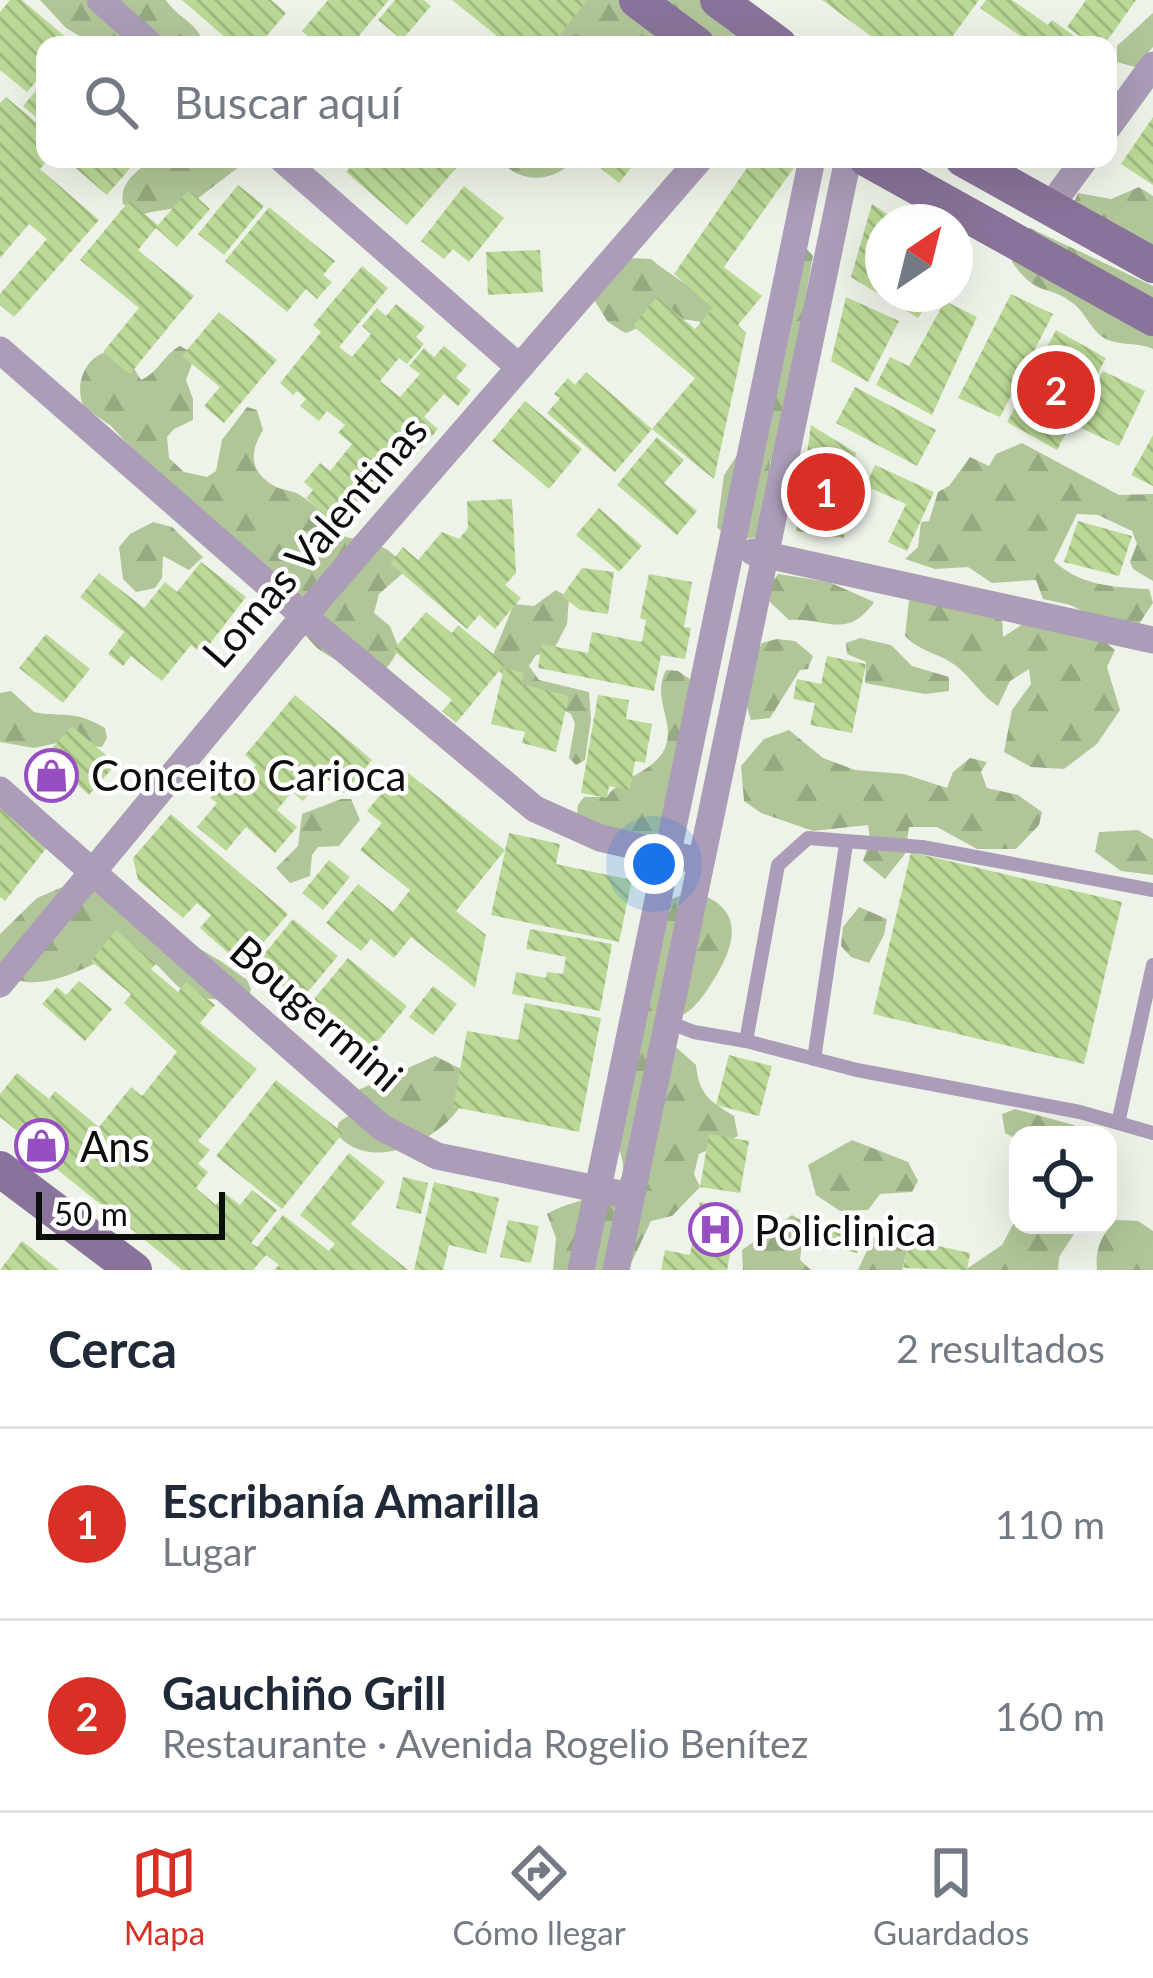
<!DOCTYPE html>
<html lang="es">
<meta charset="utf-8">
<style>
body{margin:0;font-family:Lato,sans-serif;background:#f6f6f7;color:#1f2937}
.controls{position:absolute;right:36px;bottom:36px;display:grid;overflow:hidden;border-radius:24px;box-shadow:0 12px 48px #0002}
.controls button{width:108px;height:108px;display:grid;place-items:center;padding:0;border:0;border-bottom:3px solid #e0e1e3;background:#fff;color:#1f2937;font:60px sans-serif}
.compass{position:absolute;left:865px;top:204px;width:108px;height:108px;border-radius:50%;background:#fff;box-shadow:0 12px 48px #0002;rotate:35deg}
.scale{position:absolute;left:36px;bottom:30px;width:189px;box-sizing:border-box;padding-left:12px;border:6px solid #0c0e0b;border-top:0;font-size:33px;line-height:42px;white-space:nowrap;color:#0c0e0b;-webkit-text-stroke:9px #fff;paint-order:stroke}
.you{position:absolute;left:654px;top:864px;width:42px;height:42px;margin:-30px;border:9px solid #fff;border-radius:50%;background:#1a73e8;box-shadow:0 0 0 18px #1a73e833}
.badge{display:grid;place-items:center;width:78px;height:78px;border-radius:50%;background:#d93025;color:#fff;font-size:39px;font-weight:700}
.pin{position:absolute;translate:-50% -50%;border:6px solid #fff;box-shadow:0 3px 12px #0006}
.list{margin:0;padding:0;list-style:none}
h2{display:flex;justify-content:space-between;align-items:center;height:156px;margin:0;padding:0 48px;font-size:51px}
h2 small{font-size:39px;font-weight:400;color:#747a83}
.list li{display:grid;grid-template-columns:78px 1fr auto;gap:36px;align-items:center;box-sizing:border-box;height:192px;padding:0 48px;border-top:3px solid #e0e1e3}
.list b{display:block;font-size:45px;white-space:nowrap}
.list p{margin:0;font-size:39px;white-space:nowrap;color:#747a83}
.list em{font-size:39px;font-style:normal;color:#747a83}
.icon{flex:none;width:66px;height:66px;fill:none;stroke:currentColor;stroke-width:2;stroke-linecap:round;stroke-linejoin:round}
.map{position:relative;flex:none;width:1153px;height:1270px;overflow:hidden}
.search{position:absolute;background:#fff;box-shadow:0 12px 48px #0002;left:36px;right:36px;top:36px;height:132px;display:flex;align-items:center;gap:30px;box-sizing:border-box;padding:0 42px;border-radius:24px;color:#747a83;font-size:45px}
.sheet{height:540px;background:#fff}
nav{display:flex;justify-content:space-around;align-items:center;box-sizing:border-box;height:168px;border-top:3px solid #e0e1e3;background:#fff;font-size:33px;color:#747a83}
nav a{display:grid;justify-items:center;gap:6px}
nav .on{color:#d93025}
.map>svg:first-child{display:block}
.forest{fill:url(#forest-firs)}
.building{fill:url(#building-back-hatch)}
.lines{fill:none;stroke-linecap:round;stroke-linejoin:round}
.lane{stroke:#ab9cb7;stroke-width:14}
.street{stroke:#ab9cb7;stroke-width:27}
.secondary{stroke:#8a739a;stroke-width:36}
.labels{text-anchor:middle;dominant-baseline:central;stroke-width:9;stroke-linejoin:round;paint-order:stroke}
.street-label{font-size:42px;fill:#0c0e0b;stroke:#fff}
.poi-label{font-size:42px;fill:#0c0e0b;stroke:#fff;text-anchor:start}
</style>
<div class="map">
<svg width="1153" height="1270" viewBox="0 0 1153 1270">
<defs>
<pattern id="forest-firs" width="22" height="20" patternUnits="userSpaceOnUse" patternTransform="scale(3)"><rect width="22" height="20" fill="#b1c698"/><path d="M5 1l3.5 6h-7zM16 11l3.5 6h-7z" fill="#97a982"/></pattern>
<pattern id="building-back-hatch" width="6" height="6" patternUnits="userSpaceOnUse" patternTransform="scale(3)"><rect width="6" height="6" fill="#bbd996"/><path d="M-1 5l2 2M0 0l6 6M5-1l2 2" fill="none" stroke="#a0b980"/></pattern>
</defs>
<rect width="100%" height="100%" fill="#eef3e9"/>
<!-- forest -->
<g class="forest">
<path d="M 40,0 L 166,0 C 176,16 196,23 202,39 L 200,45 L 95,45 L 66,28 Z"/>
<path d="M 566,0 L 730,0 L 768,45 L 540,45 Z"/>
<path d="M 1153,13 L 1153,47 L 1135,67 L 1117,62 L 1117,46 Z"/>
<path d="M 153,159 L 249,159 L 192,203 C 176,210 158,209 141,215 L 123,204 C 119,182 137,171 153,159 Z"/>
<path d="M 500,159 L 575,159 C 555,183 518,185 500,159 Z"/>
<path d="M 1139,187 L 1153,196 L 1153,258 L 1069,213 L 1078,193 L 1111,199 Z"/>
<path d="M 1030,228 L 1153,286 L 1153,349 C 1138,342 1121,346 1106,339 C 1092,332 1086,314 1074,304 C 1048,283 1038,299 1012,262 L 1016,241 Z"/>
<path d="M 805,247 L 813,256 L 779,442 L 770,462 L 766,535 C 747,540 730,542 717,527 L 724,475 L 749,437 Z"/>
<path d="M 610,257 L 651,259 C 672,277 697,289 717,307 L 707,323 C 688,320 662,314 644,324 C 637,327 632,332 625,333 L 608,322 L 591,295 Z"/>
<path d="M 180,346 L 189,351 L 193,361 L 186,380 L 193,399 L 193,420 L 174,429 L 167,437 L 169,458 L 184,472 L 207,477 L 216,471 L 222,440 L 247,407 L 257,410 L 263,430 C 249,453 249,472 276,487 C 285,491 294,490 303,497 C 320,509 333,521 346,537 C 369,543 397,544 403,573 L 379,594 L 374,613 L 390,626 L 399,649 C 397,652 390,665 387,667 C 369,681 332,659 317,648 L 111,426 L 84,407 C 67,374 109,319 141,380 C 159,372 164,354 180,346 Z"/>
<path d="M 1022,443 L 1119,495 L 1153,494 L 1153,581 L 1133,569 L 1130,562 L 1137,544 L 1132,531 L 1098,515 L 1077,514 L 1054,561 C 1081,586 1113,587 1149,589 L 1153,603 L 1139,624 L 1089,615 L 1071,605 L 1043,599 L 1036,580 L 992,583 L 968,567 L 935,569 L 905,559 L 918,547 L 921,522 L 929,521 L 938,492 L 949,486 L 970,457 L 989,466 L 996,454 Z"/>
<path d="M 153,522 L 172,527 L 203,557 L 189,570 L 163,556 L 162,578 L 155,588 L 136,592 L 123,579 L 119,547 L 130,534 Z"/>
<path d="M 778,574 L 829,582 L 874,602 C 847,641 825,617 789,620 L 769,601 L 770,586 Z"/>
<path d="M 556,590 L 569,598 L 567,624 L 552,653 L 536,655 L 529,666 L 539,680 L 589,692 L 591,719 L 585,760 L 576,765 L 569,758 L 575,724 L 571,714 L 509,681 L 493,665 L 493,655 L 514,604 L 534,606 Z"/>
<path d="M 909,600 L 1002,615 L 1003,637 L 1023,624 L 1098,636 L 1115,650 L 1107,667 L 1120,710 L 1097,744 L 1064,769 L 1031,767 L 1004,752 L 1012,710 L 1031,684 L 1029,669 L 1010,681 L 998,706 C 980,695 972,678 955,665 C 939,653 922,653 905,636 Z"/>
<path d="M 860,638 L 891,645 L 912,666 L 949,677 L 949,691 L 925,694 L 865,683 L 866,662 L 847,654 L 846,643 Z"/>
<path d="M 777,639 L 795,641 L 813,656 L 808,669 L 800,670 L 770,718 L 751,720 C 741,694 748,667 762,643 Z"/>
<path d="M 666,670 L 678,671 L 697,684 L 672,811 L 656,835 L 636,844 L 577,815 L 578,805 L 584,797 L 607,797 C 619,777 654,773 665,748 C 676,722 651,698 666,670 Z"/>
<path d="M 11,691 L 34,712 C 64,718 73,709 105,728 L 107,738 L 102,747 L 57,743 L 34,748 L 0,742 L 0,693 Z"/>
<path d="M 789,730 L 823,758 L 855,770 L 904,774 L 947,788 L 953,772 L 970,758 L 987,762 L 981,772 L 987,788 L 1018,795 L 1042,812 L 1039,825 L 1016,849 L 977,849 L 937,827 L 909,827 L 905,854 L 885,879 L 863,861 L 870,839 L 868,825 L 813,831 L 761,813 L 744,801 L 741,766 L 764,739 Z"/>
<path d="M 341,799 L 351,799 L 360,820 L 339,846 L 318,847 L 312,855 L 310,876 L 290,883 L 276,868 L 298,846 L 302,814 Z"/>
<path d="M 1138,830 L 1153,839 L 1153,875 L 1121,871 L 1095,852 L 1099,832 Z"/>
<path d="M 67,885 L 108,894 L 222,962 L 247,980 L 251,989 L 248,1000 C 229,999 200,1002 184,991 C 170,982 159,961 141,956 C 101,944 61,1002 0,975 L 0,934 L 37,898 Z"/>
<path d="M 697,893 C 749,910 734,950 709,987 C 700,1001 691,1013 674,1019 L 667,1039 L 696,1065 C 699,1095 710,1101 734,1116 L 738,1136 L 699,1154 L 694,1174 L 700,1187 L 672,1216 L 651,1221 L 628,1270 L 553,1270 L 556,1238 L 547,1214 C 582,1192 647,1201 614,1139 L 657,907 L 676,897 Z"/>
<path d="M 859,907 L 887,919 L 884,935 L 869,963 L 851,957 L 841,946 L 843,927 Z"/>
<path d="M 435,1056 L 463,1070 L 464,1100 C 443,1140 370,1176 336,1133 L 339,1122 L 356,1111 L 358,1090 Z"/>
<path d="M 1015,1109 L 1074,1125 L 1082,1135 L 1018,1135 L 1018,1140 L 1005,1133 L 1002,1114 Z"/>
<path d="M 852,1140 L 908,1162 L 918,1181 L 912,1192 L 880,1194 L 868,1210 L 840,1211 L 816,1195 L 808,1165 Z"/>
<path d="M 792,1215 L 804,1222 L 800,1260 L 811,1270 L 743,1270 L 742,1250 Z"/>
<path d="M 1018,1215 L 1018,1225 L 1080,1225 L 1059,1257 L 1058,1270 L 965,1270 L 1002,1245 Z"/>
<path d="M 1116,1220 L 1138,1221 L 1153,1231 L 1153,1270 L 1097,1270 C 1095,1248 1101,1236 1116,1220 Z"/>
<path d="M 894,1236 L 910,1240 L 902,1270 L 858,1270 L 873,1237 Z"/>
</g>
<!-- building -->
<g class="building">
<path d="M 10,0 L 22,0 L 75,45 L 45,45 L 45,125 L 23,106 L 44,81 L 40,77 L 27,92 L 0,70 L 0,12 Z"/>
<path d="M 182,0 L 271,0 L 286,13 L 259,45 L 234,45 Z"/>
<path d="M 328,0 L 389,0 L 351,45 L 319,45 L 302,31 Z"/>
<path d="M 395,0 L 424,0 L 431,6 L 402,40 L 378,20 Z"/>
<path d="M 452,0 L 584,0 L 586,2 L 552,45 L 508,45 Z"/>
<path d="M 822,0 L 979,0 L 946,45 L 883,45 Z"/>
<path d="M 986,0 L 1012,0 L 1048,25 L 1052,20 L 1087,45 L 1033,45 L 980,8 Z"/>
<path d="M 1086,0 L 1136,0 L 1104,45 L 1092,45 L 1067,27 Z"/>
<path d="M 6,97 L 45,130 L 45,159 L 49,159 L 40,169 L 99,220 L 14,317 L 0,305 L 0,294 L 47,239 L 29,224 L 0,258 L 0,103 Z"/>
<path d="M 1153,117 L 1153,185 L 1121,164 Z"/>
<path d="M 65,159 L 138,159 L 107,195 Z"/>
<path d="M 358,159 L 464,159 L 407,225 L 346,172 Z"/>
<path d="M 603,159 L 638,159 L 619,183 L 598,166 Z"/>
<path d="M 753,159 L 784,159 L 795,166 L 724,267 L 762,296 L 738,325 L 746,333 L 714,479 L 652,429 L 695,378 L 633,326 L 657,297 L 695,329 L 713,308 L 674,274 Z"/>
<path d="M 238,185 L 264,206 L 224,255 L 198,234 Z"/>
<path d="M 464,186 L 504,218 L 469,262 L 453,249 L 444,259 L 421,241 Z"/>
<path d="M 189,190 L 210,209 L 177,247 L 156,228 L 138,250 L 194,296 L 130,374 L 103,352 L 139,308 L 80,260 L 129,201 L 158,225 Z"/>
<path d="M 872,204 L 899,222 L 883,222 L 883,294 L 933,294 L 918,318 L 851,277 Z"/>
<path d="M 269,207 L 335,261 L 323,275 L 332,282 L 317,299 L 306,289 L 287,312 L 225,261 Z"/>
<path d="M 540,250 L 543,292 L 488,295 L 486,252 Z"/>
<path d="M 362,266 L 388,288 L 339,347 L 352,357 L 371,334 L 362,326 L 377,308 L 386,316 L 396,304 L 425,327 L 416,337 L 424,344 L 407,364 L 399,358 L 380,381 L 400,397 L 420,374 L 409,366 L 424,348 L 434,357 L 444,346 L 467,365 L 456,378 L 471,390 L 458,406 L 444,394 L 424,417 L 438,429 L 417,454 L 403,442 L 338,526 L 306,498 L 313,490 L 304,482 L 320,463 L 330,471 L 352,444 L 338,433 L 345,425 L 327,411 L 319,421 L 300,406 L 306,399 L 297,391 L 293,395 L 280,383 L 321,332 L 313,325 Z"/>
<path d="M 1011,294 L 1053,314 L 1000,417 L 958,398 Z"/>
<path d="M 846,297 L 899,321 L 868,382 L 831,361 Z"/>
<path d="M 945,301 L 977,317 L 932,415 L 876,385 L 890,357 L 909,366 Z"/>
<path d="M 219,312 L 277,360 L 224,423 L 204,406 L 220,387 L 182,356 Z"/>
<path d="M 1056,330 L 1106,358 L 1057,450 L 1007,422 Z"/>
<path d="M 1103,371 L 1145,391 L 1119,446 L 1077,426 Z"/>
<path d="M 586,372 L 652,429 L 615,472 L 547,413 L 560,398 L 554,394 L 568,378 L 575,385 Z"/>
<path d="M 855,387 L 936,430 L 917,466 L 836,423 Z"/>
<path d="M 525,401 L 582,449 L 549,489 L 492,441 Z"/>
<path d="M 811,425 L 856,453 L 844,538 L 796,531 Z"/>
<path d="M 1153,435 L 1153,486 L 1131,475 Z"/>
<path d="M 657,437 L 684,460 L 664,483 L 697,511 L 677,535 L 617,485 Z"/>
<path d="M 875,465 L 934,492 L 907,551 L 888,542 L 906,504 L 866,486 Z"/>
<path d="M 512,499 L 516,573 L 505,585 L 521,598 L 495,629 L 479,615 L 467,629 L 390,563 L 403,547 L 418,560 L 442,532 L 459,539 L 468,528 L 467,501 Z"/>
<path d="M 599,508 L 642,546 L 619,572 L 576,535 Z"/>
<path d="M 1078,521 L 1132,536 L 1119,576 L 1064,562 Z"/>
<path d="M 201,562 L 246,597 L 202,654 L 191,645 L 162,681 L 131,656 L 123,666 L 108,654 L 124,632 L 80,597 L 99,573 L 144,608 L 165,582 L 177,592 Z"/>
<path d="M 582,568 L 614,572 L 608,614 L 580,610 L 562,596 Z"/>
<path d="M 649,574 L 692,582 L 684,627 L 691,628 L 685,659 L 661,655 L 654,691 L 538,668 L 542,644 L 588,653 L 592,632 L 642,642 L 646,620 L 640,618 Z"/>
<path d="M 426,612 L 452,633 L 458,625 L 505,664 L 456,723 L 442,711 L 452,700 L 393,650 Z"/>
<path d="M 46,634 L 90,669 L 63,703 L 19,668 Z"/>
<path d="M 827,656 L 866,664 L 852,733 L 810,725 L 815,703 L 793,699 L 797,679 L 821,684 Z"/>
<path d="M 504,668 L 524,673 L 521,684 L 569,696 L 556,752 L 522,743 L 525,732 L 491,724 Z"/>
<path d="M 295,695 L 372,760 L 344,793 L 324,776 L 303,801 L 292,792 L 277,810 L 297,827 L 275,853 L 246,827 L 226,851 L 197,827 L 217,803 L 210,798 L 232,772 L 242,781 L 256,765 L 245,755 Z"/>
<path d="M 598,695 L 629,700 L 626,719 L 652,724 L 645,763 L 635,761 L 630,790 L 609,786 L 607,798 L 581,793 Z"/>
<path d="M 72,726 L 116,764 L 89,795 L 70,778 L 52,800 L 26,777 Z"/>
<path d="M 402,768 L 505,850 L 456,911 L 486,935 L 475,988 L 411,937 L 394,958 L 371,939 L 361,951 L 326,923 L 358,884 L 393,912 L 410,890 L 360,850 L 382,823 L 367,811 Z"/>
<path d="M 0,808 L 48,846 L 5,901 L 0,897 Z"/>
<path d="M 171,814 L 288,914 L 243,966 L 200,928 L 211,915 L 197,903 L 183,918 L 138,880 L 133,858 Z"/>
<path d="M 509,833 L 560,844 L 556,864 L 632,880 L 619,942 L 491,915 Z"/>
<path d="M 911,852 L 1122,902 L 1084,1064 L 873,1014 Z"/>
<path d="M 329,860 L 350,877 L 323,910 L 302,893 Z"/>
<path d="M 293,919 L 338,956 L 300,1001 L 256,964 Z"/>
<path d="M 530,929 L 612,944 L 600,1011 L 512,994 L 516,972 L 546,978 L 547,972 L 563,974 L 566,957 L 526,949 Z"/>
<path d="M 116,930 L 156,964 L 151,969 L 178,992 L 186,982 L 215,1005 L 200,1023 L 257,1069 L 198,1141 L 210,1150 L 198,1164 L 208,1172 L 196,1188 L 216,1205 L 225,1193 L 240,1205 L 252,1190 L 277,1210 L 251,1243 L 257,1247 L 283,1215 L 329,1251 L 335,1244 L 300,1215 L 349,1153 L 385,1182 L 351,1224 L 408,1270 L 274,1270 L 279,1265 L 266,1255 L 253,1270 L 182,1270 L 28,1146 L 42,1128 L 32,1120 L 21,1134 L 0,1117 L 0,1094 L 17,1073 L 49,1099 L 55,1091 L 99,1127 L 131,1087 L 142,1096 L 177,1052 L 124,1003 L 131,994 L 91,961 Z"/>
<path d="M 348,958 L 407,1006 L 373,1047 L 314,999 Z"/>
<path d="M 79,981 L 112,1009 L 85,1041 L 42,1004 L 57,987 L 66,995 Z"/>
<path d="M 433,986 L 457,1004 L 433,1035 L 409,1017 Z"/>
<path d="M 525,1003 L 601,1018 L 579,1132 L 453,1107 L 467,1031 L 518,1040 Z"/>
<path d="M 729,1055 L 772,1066 L 759,1116 L 716,1105 Z"/>
<path d="M 276,1080 L 343,1133 L 282,1209 L 216,1156 Z"/>
<path d="M 709,1134 L 749,1141 L 740,1193 L 700,1187 Z"/>
<path d="M 403,1177 L 428,1183 L 421,1214 L 396,1208 Z"/>
<path d="M 434,1182 L 499,1198 L 486,1254 L 449,1245 L 443,1270 L 414,1270 Z"/>
<path d="M 700,1202 L 739,1210 L 727,1270 L 661,1270 L 665,1250 L 690,1255 Z"/>
<path d="M 508,1220 L 539,1226 L 531,1263 L 500,1257 Z"/>
<path d="M 804,1222 L 862,1235 L 857,1253 L 799,1240 Z"/>
<path d="M 910,1240 L 970,1253 L 967,1270 L 903,1268 Z"/>
<path d="M 22,1241 L 59,1270 L 0,1270 Z"/>
</g>
<g class="lines">
<!-- lane -->
<g class="lane">
<path d="M 668,1022 L 694,1032 L 746,1041 L 857,1070 L 1080,1112 L 1153,1133"/>
<path d="M 746,1041 L 778,865 L 808,838 L 922,847 L 1153,890"/>
<path d="M 814,1059 L 846,844"/>
<path d="M 1118,1123 L 1153,965"/>
</g>
<!-- street -->
<g class="street">
<path d="M 100,0 L 151,45"/>
<path d="M 1108,127 L 1153,65"/>
<path d="M 282,159 L 519,367"/>
<path d="M 1049,208 L 1085,159"/>
<path d="M 0,350 L 304,616 L 535,809 L 600,838 L 686,858"/>
<path d="M 753,552 L 1153,640"/>
<path d="M 0,790 L 381,1127 L 437,1156 L 616,1193"/>
<path d="M 0,984 L 304,616 L 700,159"/>
<path d="M 581,1270 L 812,159"/>
<path d="M 616,1270 L 848,159"/>
</g>
<!-- secondary -->
<g class="secondary">
<path d="M 637,0 L 697,45"/>
<path d="M 718,0 L 779,45"/>
<path d="M 867,159 L 1153,318"/>
<path d="M 963,159 L 1153,265"/>
<path d="M 0,1169 L 134,1270"/>
</g>
</g>
<!-- icons -->
<defs>
<symbol id="shop-ring" viewBox="-11 -11 22 22"><circle r="9.5" fill="#fff" stroke="#964ec1" stroke-width="1.5"/><path d="M-5-2.5h2.3a2.7 3.5 0 0 1 5.4 0H5L5.5 6h-11ZM-1.5-2.5h3a1.5 2.3 0 0 0-3 0Z" fill="#964ec1"/></symbol>
<symbol id="hospital-ring" viewBox="-11 -11 22 22"><circle r="9.5" fill="#fff" stroke="#964ec1" stroke-width="1.5"/><path d="M-5-5h3v3.5h4V-5h3V5h-3V1.5h-4V5h-3Z" fill="#964ec1"/></symbol>
</defs>
<g fill-rule="evenodd">
<use href="#shop-ring" x="22" y="746" width="59" height="59"/>
<use href="#shop-ring" x="12" y="1116" width="59" height="59"/>
<use href="#hospital-ring" x="686" y="1200" width="59" height="59"/>
</g>
<g class="labels">
<!-- street labels -->
<g class="street-label">
<text transform="translate(314 541) rotate(-49)">Lomas Valentinas</text>
<text transform="translate(317 1013) rotate(41)">Bougermini</text>
</g>
<!-- poi labels -->
<g class="poi-label">
<text x="91" y="775">Conceito Carioca</text>
<text x="80" y="1146">Ans</text>
<text x="754" y="1230">Policlinica</text>
</g>
</g>
</svg>
<div class="controls">
<button><svg class="icon" aria-label="locate" viewBox="0 0 24 24"><circle cx="12" cy="12" r="6"/><path d="M12 2v4M12 18v4M2 12h4M18 12h4"/></svg></button>
</div>
<svg class="compass" viewBox="-18 -18 36 36"><path d="M0-13l5 13h-10z" fill="#e53935"/><path d="M0 13l5-13h-10z" fill="#747a83"/></svg>
<div class="scale">50 m</div>
<div class="you"></div>
<div class="pin badge" style="left:826px;top:492px">1</div>
<div class="pin badge" style="left:1056px;top:390px">2</div>
<div class="search"><svg class="icon" aria-label="search" viewBox="0 0 24 24"><circle cx="10" cy="10" r="6"/><path d="M15 15l6 6"/></svg>Buscar aquí</div>
</div>
<section class="sheet">
<h2>Cerca<small>2 resultados</small></h2>
<ul class="list">
<li><span class="badge">1</span><div><b>Escribanía Amarilla</b><p>Lugar</p></div><em>110 m</em></li>
<li><span class="badge">2</span><div><b>Gauchiño Grill</b><p>Restaurante · Avenida Rogelio Benítez</p></div><em>160 m</em></li>
</ul>
</section>
<nav>
<a class="on"><svg class="icon" aria-label="map" viewBox="0 0 24 24"><path d="M3 6l6-2 6 2 6-2v14l-6 2-6-2-6 2zM9 4v14M15 6v14"/></svg>Mapa</a>
<a><svg class="icon" aria-label="directions" viewBox="0 0 24 24"><path d="M12 3l9 9-9 9-9-9zM9 14v-3h6M13 9l2 2-2 2"/></svg>Cómo llegar</a>
<a><svg class="icon" aria-label="saved" viewBox="0 0 24 24"><path d="M7 4h10v16l-5-4-5 4z"/></svg>Guardados</a>
</nav>
